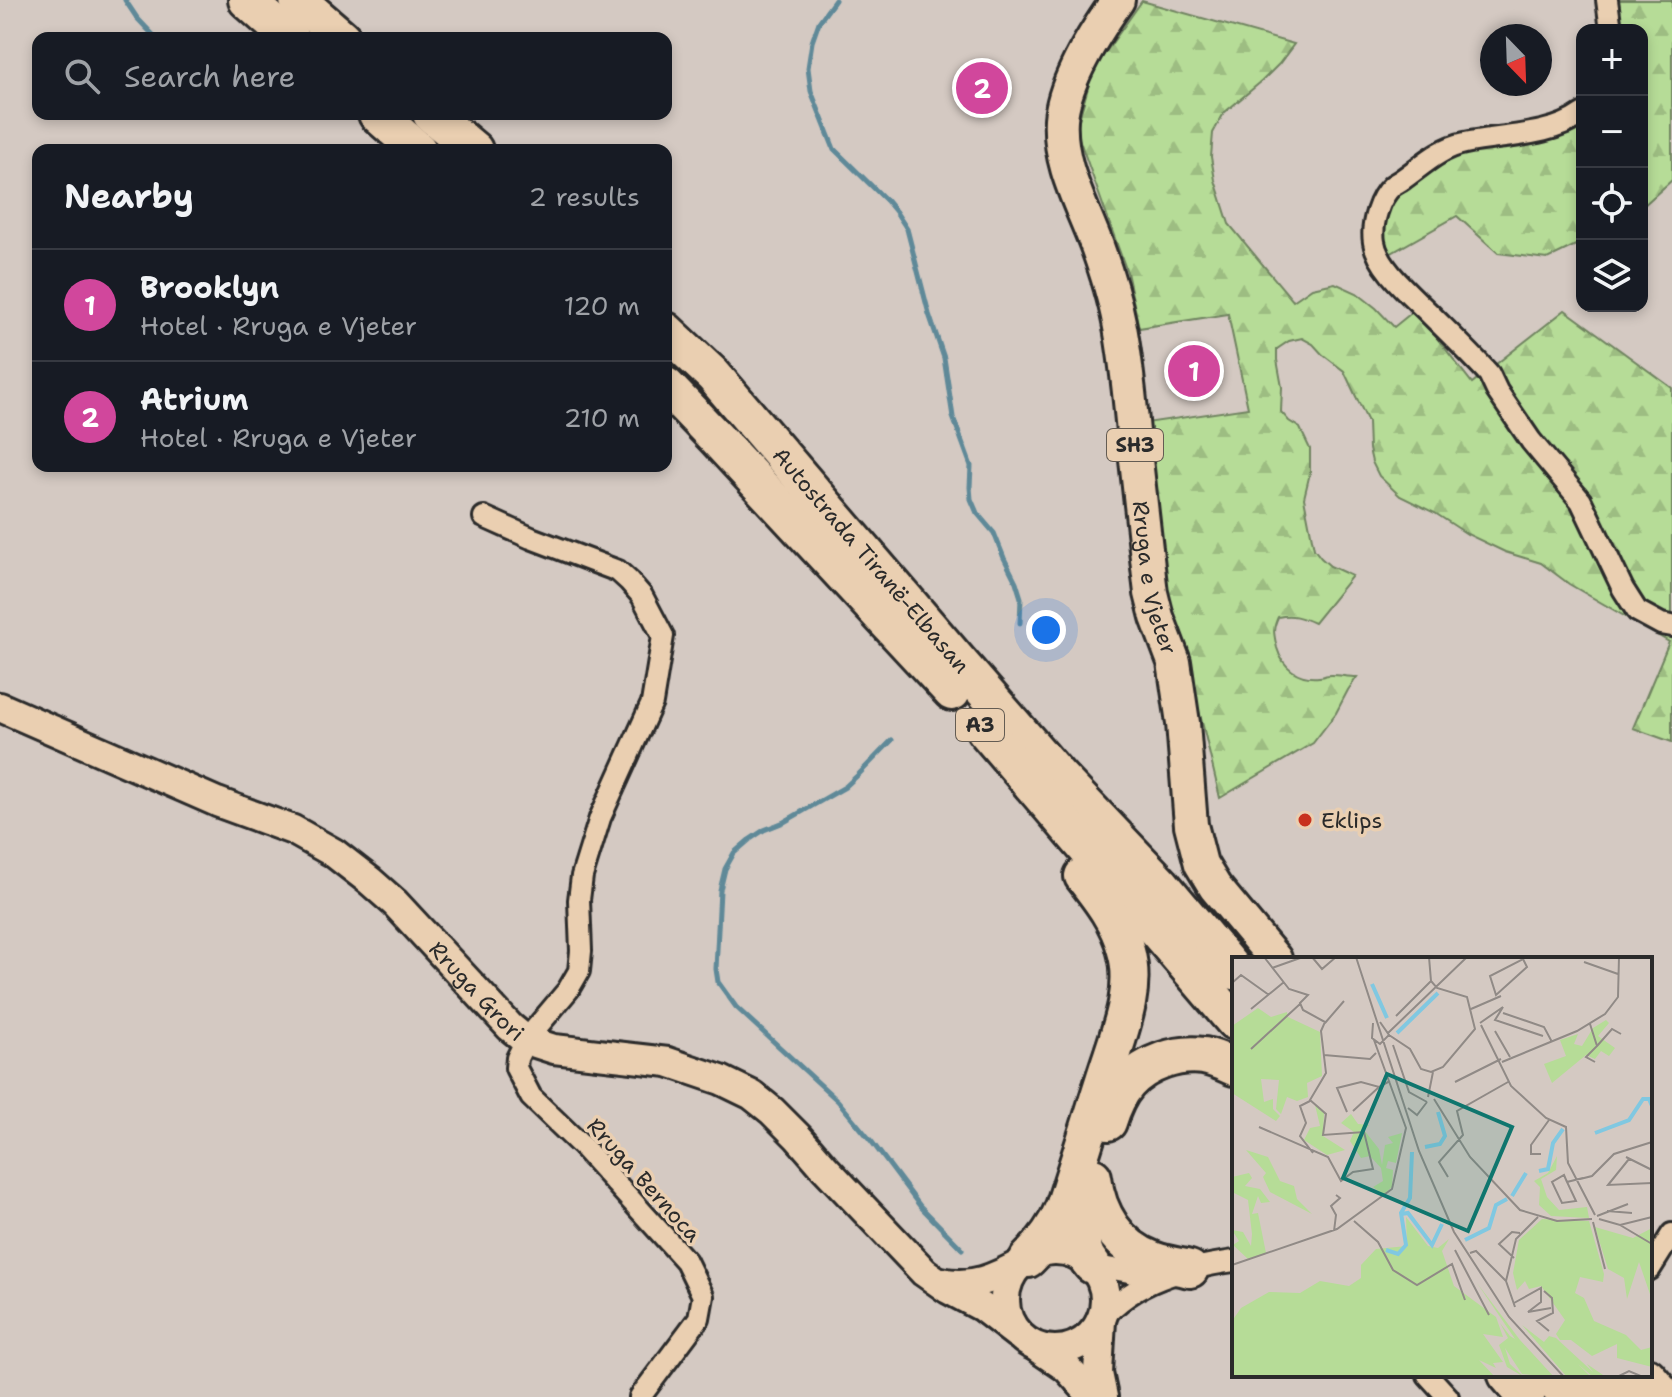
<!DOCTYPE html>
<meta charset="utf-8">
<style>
body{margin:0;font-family:"Shantell Sans",sans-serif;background:#20242c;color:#f1f3f6}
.controls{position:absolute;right:24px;top:24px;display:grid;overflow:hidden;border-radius:16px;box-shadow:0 4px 12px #0003}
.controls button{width:72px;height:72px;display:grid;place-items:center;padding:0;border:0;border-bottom:2px solid #363941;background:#171b24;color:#f1f3f6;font:40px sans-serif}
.compass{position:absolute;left:1480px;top:24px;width:72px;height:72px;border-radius:50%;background:#171b24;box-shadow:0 4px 12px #0003;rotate:157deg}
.you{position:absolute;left:1046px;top:630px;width:28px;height:28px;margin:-20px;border:6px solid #fff;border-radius:50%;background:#1a73e8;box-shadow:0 0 0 12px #1a73e833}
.badge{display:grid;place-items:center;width:52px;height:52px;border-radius:50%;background:#c8321e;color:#fff;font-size:26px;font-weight:700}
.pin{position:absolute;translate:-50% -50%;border:4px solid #fff;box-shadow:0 2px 8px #0006}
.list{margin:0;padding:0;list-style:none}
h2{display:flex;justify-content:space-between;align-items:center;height:104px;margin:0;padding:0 32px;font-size:34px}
h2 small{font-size:26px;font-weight:400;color:#9ea1a6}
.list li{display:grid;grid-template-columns:52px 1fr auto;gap:24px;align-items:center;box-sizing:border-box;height:112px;padding:0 32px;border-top:2px solid #363941}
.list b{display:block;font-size:30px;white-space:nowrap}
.list p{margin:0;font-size:26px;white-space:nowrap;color:#9ea1a6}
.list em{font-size:26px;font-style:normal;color:#9ea1a6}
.icon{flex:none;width:44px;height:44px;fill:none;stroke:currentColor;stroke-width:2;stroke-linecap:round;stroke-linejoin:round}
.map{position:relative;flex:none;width:1672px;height:1397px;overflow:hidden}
.search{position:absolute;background:#171b24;box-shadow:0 4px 12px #0003;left:32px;top:32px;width:640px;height:88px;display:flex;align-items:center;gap:20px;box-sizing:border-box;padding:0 28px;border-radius:16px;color:#9ea1a6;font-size:30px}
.panel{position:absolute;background:#171b24;box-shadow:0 4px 12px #0003;left:32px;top:144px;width:640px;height:328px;border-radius:16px}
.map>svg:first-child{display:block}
.forest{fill:url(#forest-firs);stroke:#708461;stroke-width:2}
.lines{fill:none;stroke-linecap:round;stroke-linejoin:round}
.stream{stroke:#5e8998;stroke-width:5}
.street-casing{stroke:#2b2b2b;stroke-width:26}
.secondary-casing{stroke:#2b2b2b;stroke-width:34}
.primary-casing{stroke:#2b2b2b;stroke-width:38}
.highway-casing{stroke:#2b2b2b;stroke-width:42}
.street{stroke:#eacfb1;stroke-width:20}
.secondary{stroke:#eacfb1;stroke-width:28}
.primary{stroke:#eacfb1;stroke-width:32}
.highway{stroke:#eacfb1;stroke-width:36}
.poi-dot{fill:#c8321e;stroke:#eacfb1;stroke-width:3}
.labels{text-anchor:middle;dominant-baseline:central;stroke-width:7;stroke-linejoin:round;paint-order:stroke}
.shield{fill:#eacfb1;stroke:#645c53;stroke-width:2}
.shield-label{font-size:20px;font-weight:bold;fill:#2b2b2b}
.street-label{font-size:22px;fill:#2b2b2b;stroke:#eacfb1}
.poi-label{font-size:22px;fill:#2b2b2b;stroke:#eacfb1;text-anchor:start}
.inset-river{fill:none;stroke:#80c8e1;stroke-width:4}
.inset-road{fill:none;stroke:#908a86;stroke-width:2}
.view{fill:#0f766e;fill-opacity:0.15;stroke:#0f766e;stroke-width:4}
.inset-edge{fill:none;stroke:#2b2b2b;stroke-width:4}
</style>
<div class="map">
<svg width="1672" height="1397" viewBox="0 0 1672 1397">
<defs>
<pattern id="forest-firs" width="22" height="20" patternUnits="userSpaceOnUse" patternTransform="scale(2)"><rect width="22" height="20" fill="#b6dc97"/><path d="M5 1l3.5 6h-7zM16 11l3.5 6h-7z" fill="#9dbd82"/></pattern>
</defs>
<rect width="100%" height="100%" fill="#d4c9c2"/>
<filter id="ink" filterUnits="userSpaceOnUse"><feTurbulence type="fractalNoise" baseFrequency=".0125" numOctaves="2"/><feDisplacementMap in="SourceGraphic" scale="16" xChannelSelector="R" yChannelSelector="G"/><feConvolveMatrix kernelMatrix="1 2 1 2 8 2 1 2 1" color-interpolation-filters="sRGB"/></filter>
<g filter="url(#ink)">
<!-- forest -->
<g class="forest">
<path d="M 1614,0 L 1672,0 L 1672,180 L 1642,207 L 1642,30 L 1619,30 Z"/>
<path d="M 1142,1 L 1294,44 L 1279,64 L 1262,81 L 1224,113 L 1213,133 L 1211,157 L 1215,180 L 1229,224 L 1293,301 L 1312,288 L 1335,283 L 1357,293 L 1376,308 L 1394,327 L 1415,310 L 1472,383 L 1565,310 L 1672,388 L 1672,742 L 1633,728 L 1669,642 L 1569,584 L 1541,563 L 1505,552 L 1467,534 L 1435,513 L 1400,496 L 1379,476 L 1372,462 L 1369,449 L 1368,422 L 1344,371 L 1322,354 L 1313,344 L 1302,338 L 1289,341 L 1277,349 L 1277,360 L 1282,387 L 1281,412 L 1289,421 L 1300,428 L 1310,449 L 1310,473 L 1304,498 L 1314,549 L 1321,558 L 1330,566 L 1352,576 L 1314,623 C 1301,617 1292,614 1278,617 C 1272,630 1274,634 1277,648 C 1283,668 1298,679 1319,677 C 1330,676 1321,675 1332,675 C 1340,675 1348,677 1357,677 L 1348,690 L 1336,713 L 1313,743 L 1220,798 L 1203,726 L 1163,578 L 1146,423 L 1248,408 L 1228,314 L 1139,328 L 1127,272 L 1076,130 L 1093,70 Z"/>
<path d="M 1582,127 L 1582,242 L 1547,259 L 1498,253 L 1457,216 L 1386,256 L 1379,241 L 1383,216 L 1404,183 L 1435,164 L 1466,152 L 1543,141 Z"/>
</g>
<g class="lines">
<!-- stream -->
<g class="stream">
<path d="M 125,0 L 137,18 L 156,38"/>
<path d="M 835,0 L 819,22 L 812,42 L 808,68 L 811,91 L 834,149 L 887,201 L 896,212 L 907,229 L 929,314 L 944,358 L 953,417 L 971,466 L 970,487 L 971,499 L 977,513 L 994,533 L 1004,558 L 1016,582 L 1021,598 L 1020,623"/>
<path d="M 892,740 L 859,774 L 845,787 L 784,822 L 764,830 L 749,840 L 734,853 L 725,869 L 720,890 L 716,969 L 718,982 L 736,1007 L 838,1101 L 872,1142 L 920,1206 L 962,1249"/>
</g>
<defs>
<g id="street">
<path d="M 1607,0 L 1611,30"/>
<path d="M 1582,114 C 1550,137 1503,135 1465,143 C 1440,148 1423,165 1403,179 C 1399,182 1396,183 1392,186 C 1379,198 1371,224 1374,242 C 1378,268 1411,295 1429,313 C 1449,333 1470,353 1489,374 L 1497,391 L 1531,441 L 1581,501 L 1623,589 L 1637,611 L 1661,624 L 1672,626"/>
<path d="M 484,517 L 531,538 L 618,571 L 629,581 L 642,596 L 663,636 L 652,703 L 600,818 L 582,876 L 579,900 L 581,951 L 579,971 L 568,990 L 526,1040 L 517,1058 L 516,1068 L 531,1097 L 584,1148 L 686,1261 L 703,1296 L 699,1318 L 640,1397"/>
<path d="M 1092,1265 L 1129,1272 L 1163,1272"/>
<path d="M 1650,1269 L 1672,1234"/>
<path d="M 1101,1320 C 1134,1280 1185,1268 1234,1261"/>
<path d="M 1428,1375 L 1448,1397"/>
</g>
<g id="secondary">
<path id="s1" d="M 0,707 L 217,802 L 293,830 L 334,853 L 370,881 L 395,903 L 510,1027 L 526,1040 L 554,1049 L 668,1062 L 721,1080 L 752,1095 L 772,1111 L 798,1137 L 825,1168 L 924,1272 L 948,1289 L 982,1307 L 1017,1334"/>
<circle cx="1055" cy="1300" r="50"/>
<path d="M 941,1282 C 971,1289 996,1278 1022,1263"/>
<path d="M 1101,1320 L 1098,1373 L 1103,1397"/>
<path d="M 1039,1349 L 1067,1368 L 1093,1397"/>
</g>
<g id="primary">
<path id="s2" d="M 1118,0 C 1096,31 1064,81 1061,119 C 1058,165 1082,205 1097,246 C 1106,271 1114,296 1119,322 C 1127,362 1130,402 1134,442 C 1140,493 1145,543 1151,593 L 1157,617 L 1174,662 L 1183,723 L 1191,825 L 1201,864 L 1215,887 L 1275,959"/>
<path d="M 1649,1375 L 1668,1397"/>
</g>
<g id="highway">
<path d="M 247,0 L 290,38"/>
<path d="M 298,0 L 342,38"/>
<path d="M 377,114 L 418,150"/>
<path d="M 431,114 L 474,150"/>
<path id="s3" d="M 666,331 L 713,375 L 958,661 L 1060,778 L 1162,885 L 1234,971"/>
<path d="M 666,386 L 716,438 L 952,692"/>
<path d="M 985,730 L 1234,1021"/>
<path d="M 1108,1122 C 1112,1109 1119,1093 1128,1083 C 1146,1063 1178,1052 1204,1056 C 1215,1058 1225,1063 1234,1067"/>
<path d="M 1093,1177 C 1097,1214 1118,1247 1153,1260 C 1165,1265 1178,1266 1190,1269"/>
<path d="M 1089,1183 C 1081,1207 1074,1245 1092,1265"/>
<path d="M 1028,1259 C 1043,1244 1056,1227 1064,1207 C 1078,1164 1091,1121 1105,1077 C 1117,1038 1138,992 1126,951 C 1119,922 1101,899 1083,876"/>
<path d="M 1507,1375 L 1526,1397"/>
<path d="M 1548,1375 L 1568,1397"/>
<path d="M 1589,1375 L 1609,1397"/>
<path d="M 1627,1375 L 1646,1397"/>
</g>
</defs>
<!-- street casing -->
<use href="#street" class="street-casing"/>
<!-- secondary casing -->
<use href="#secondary" class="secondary-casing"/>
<!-- primary casing -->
<use href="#primary" class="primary-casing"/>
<!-- highway casing -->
<use href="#highway" class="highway-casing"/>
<!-- street -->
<use href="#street" class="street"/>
<!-- secondary -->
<use href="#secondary" class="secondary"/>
<!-- primary -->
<use href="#primary" class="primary"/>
<!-- highway -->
<use href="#highway" class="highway"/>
</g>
</g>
<!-- markers -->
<circle class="poi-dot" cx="1305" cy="820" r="8"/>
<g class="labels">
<!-- shield labels -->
<g class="shield">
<rect x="1107" y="429" width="56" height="32" rx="6"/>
<rect x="956" y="709" width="48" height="32" rx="6"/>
</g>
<g class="shield-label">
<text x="1135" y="445">SH3</text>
<text x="980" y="725">A3</text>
</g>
<!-- street labels -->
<g class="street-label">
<text stroke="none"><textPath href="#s3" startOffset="308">Autostrada Tiranë-Elbasan</textPath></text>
<text stroke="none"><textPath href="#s2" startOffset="604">Rruga e Vjeter</textPath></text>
<text stroke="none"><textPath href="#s1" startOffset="564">Rruga Grori</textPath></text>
<text transform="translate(644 1180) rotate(48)">Rruga Bernoca</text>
</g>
<!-- poi labels -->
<g class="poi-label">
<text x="1321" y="820">Eklips</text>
</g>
</g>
<!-- overview -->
<g transform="translate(1232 957)">
<rect width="420" height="420" fill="#d4c9c2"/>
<path d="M 374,63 L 377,66 L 366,79 L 383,91 L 377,99 L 369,94 L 363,102 L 354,98 L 320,126 L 312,107 L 334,99 L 328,83 L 346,77 L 342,87 L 350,89 L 361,71 ZM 17,216 L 20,221 L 13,229 L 28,232 L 38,245 L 29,246 L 26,239 L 20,257 L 26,256 L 34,296 L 16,302 L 1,288 L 7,284 L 0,273 L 11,275 L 19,289 L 20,277 L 16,243 L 0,235 L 0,220 ZM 245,326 L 288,383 L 322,420 L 290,417 L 273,391 L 278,407 L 292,420 L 275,410 L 267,388 L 276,381 L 268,366 L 278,379 L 283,382 ZM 290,368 L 312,385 L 317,379 L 324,381 L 361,415 L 355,407 L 374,420 L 361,420 L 346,407 L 359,420 L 335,420 Z" fill="#b6dc97"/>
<path d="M 26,51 L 39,60 L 55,55 L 56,60 L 88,75 L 90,119 L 75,126 L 76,140 L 65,144 L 55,140 L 49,157 L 44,152 L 47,123 L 29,122 L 32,145 L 41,142 L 41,152 L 48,159 L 44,164 L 0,136 L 0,69 ZM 83,148 L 92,156 L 91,179 L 113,193 L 95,198 L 72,183 L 78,171 L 88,169 ZM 119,157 L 126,167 L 137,168 L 132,173 L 147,192 L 150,208 L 153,188 L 161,186 L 156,180 L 170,176 L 164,206 L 156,204 L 154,211 L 161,213 L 160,230 L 151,238 L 141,230 L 151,224 L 149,211 L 138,199 L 129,201 L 118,184 L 122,175 L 109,166 ZM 14,193 L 36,200 L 48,224 L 62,229 L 65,242 L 80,257 L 38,235 L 31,220 L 34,216 ZM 325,199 L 324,213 L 309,222 L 315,240 L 327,253 L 355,250 L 357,261 L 319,259 L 307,248 L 308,230 L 302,224 L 316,216 ZM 174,260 L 196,289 L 206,291 L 217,282 L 210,294 L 222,329 L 264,360 L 271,380 L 251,377 L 271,405 L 261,406 L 264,411 L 247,403 L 263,420 L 0,420 L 0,364 L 9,351 L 37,335 L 68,336 L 88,324 L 117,329 L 129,321 L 129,308 L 144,292 L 175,289 ZM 310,262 L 357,264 L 372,317 L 371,325 L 348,320 L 343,336 L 352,341 L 362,364 L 394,378 L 409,393 L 420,390 L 420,410 L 385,401 L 385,387 L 360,399 L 339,383 L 328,383 L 324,377 L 333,363 L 309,329 L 297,332 L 293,324 L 285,333 L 281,316 L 287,283 ZM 363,270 L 401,281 L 420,271 L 420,343 L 407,305 L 395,342 L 392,321 L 376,312 Z" fill="#b6dc97"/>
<path class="inset-river" d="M 140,27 L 155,61M 165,76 L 206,36M 363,176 L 397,163 L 411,142 L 417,142 L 420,149M 193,190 L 208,187 L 213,179 L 206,155M 307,214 L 316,212 L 321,186 L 331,172M 280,239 L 294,216M 169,257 L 176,256 L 200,288 L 210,267M 233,283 L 257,271 L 264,248 L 275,242M 154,293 L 166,297 L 174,288 L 169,256 L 178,241 L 180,195"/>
<path class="inset-road" d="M 80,0 L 90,12 L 104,0M 124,0 L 187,194 L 222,275 L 277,360 L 332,420M 291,2 L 295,10 L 264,38 L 258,19 ZM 352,5 L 386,17M 40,11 L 71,0M 0,26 L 9,18 L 37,38M 19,52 L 52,25M 239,52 L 269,39M 271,56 L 312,70 L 320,85M 164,59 L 199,24M 93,66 L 112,44M 141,66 L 140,81 L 148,87 L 157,78 L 148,65M 248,66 L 271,50 L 263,63 L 311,79M 358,67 L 365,89 L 354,100 L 363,105M 249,68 L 279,129 L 314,161 L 334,170 L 336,206 L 363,258M 263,74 L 278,100M 156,76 L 235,0M 157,78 L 178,92 L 189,112 L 199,115 L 211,110 L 243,72 L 235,40 L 205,31 L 199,24 L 197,0M 161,88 L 177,135 L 195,145M 365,89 L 380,72 L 389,77M 19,92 L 68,47M 92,98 L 138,102 L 144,96M 270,105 L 345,74 L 373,57 L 386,40 L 387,0M 223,125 L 269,102M 196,140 L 201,115M 202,142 L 238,200 L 288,253 L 325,264 L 360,262M 78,144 L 68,149 L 74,166 L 68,179 L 81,196M 176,151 L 185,158 L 195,145M 121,154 L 147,130M 115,155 L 105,131 L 129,125 L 147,130 L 158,124M 27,170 L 96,200 L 109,224 L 121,215 L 141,212 L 132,175 L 91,178 L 94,157 L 78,143 L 94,116 L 89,74 L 93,65 L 71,53 L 68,46 L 76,38 L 57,32 L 32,0M 309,197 L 299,197 L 299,188 L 317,163M 394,200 L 420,213M 397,202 L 376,228 L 420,226M 216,220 L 207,205 L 231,178 L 225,154 L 276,125M 348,222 L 360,219 L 382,197 L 420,185M 335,225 L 332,218 L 320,225 L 330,246 L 344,244 L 335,225 L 351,221M 375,254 L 400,256M 365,259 L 396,247M 367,262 L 388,268 L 420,260M 122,264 L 146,285 L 161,313 L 185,328 L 220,307 L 233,343M 361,265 L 373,312M 388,268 L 420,287M 102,274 L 104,258 L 99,249 L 108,241 L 104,238M 223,293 L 257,358M 238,296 L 244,294 L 274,324M 282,301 L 267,287 L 280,275 L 288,276M 0,308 L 105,272 L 160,232 L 174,171 L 142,83M 312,334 L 320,341 L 321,356 L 305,364 L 317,374M 282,346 L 309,331 L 309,345 L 296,355 L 319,351M 283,350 L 274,324 L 284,282 L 306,260M 385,420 L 397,414 L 411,420"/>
<path class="view" d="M 155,117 L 280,170 L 236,274 L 111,221 Z"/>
<rect width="420" height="420" class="inset-edge"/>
</g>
</svg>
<div class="controls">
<button>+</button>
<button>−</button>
<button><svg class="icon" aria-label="locate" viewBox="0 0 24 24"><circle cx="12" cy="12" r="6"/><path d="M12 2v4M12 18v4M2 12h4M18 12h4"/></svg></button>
<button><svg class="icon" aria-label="layers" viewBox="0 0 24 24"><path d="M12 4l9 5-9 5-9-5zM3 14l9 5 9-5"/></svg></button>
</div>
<svg class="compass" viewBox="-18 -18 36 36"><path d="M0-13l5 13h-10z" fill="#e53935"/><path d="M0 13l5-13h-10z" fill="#9ea1a6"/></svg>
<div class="you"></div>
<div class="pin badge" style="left:1194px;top:371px;background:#d1479c">1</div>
<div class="pin badge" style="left:982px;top:88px;background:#d1479c">2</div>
<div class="search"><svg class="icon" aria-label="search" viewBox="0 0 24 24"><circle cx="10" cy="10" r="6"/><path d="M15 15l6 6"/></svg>Search here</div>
<section class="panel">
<h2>Nearby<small>2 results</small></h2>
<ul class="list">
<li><span class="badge" style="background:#d1479c">1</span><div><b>Brooklyn</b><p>Hotel · Rruga e Vjeter</p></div><em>120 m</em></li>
<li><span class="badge" style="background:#d1479c">2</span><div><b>Atrium</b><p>Hotel · Rruga e Vjeter</p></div><em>210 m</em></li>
</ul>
</section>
</div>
